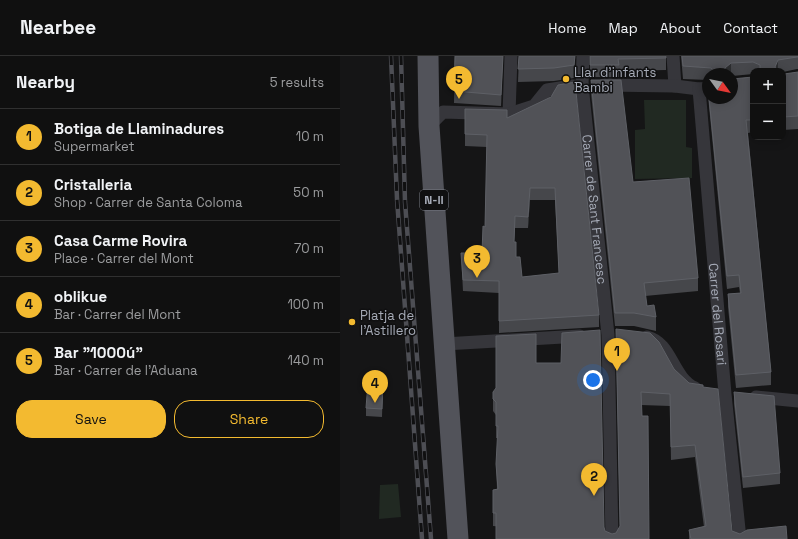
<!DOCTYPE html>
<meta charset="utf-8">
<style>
body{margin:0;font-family:"Space Grotesk",sans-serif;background:#1e1e1e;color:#f1f3f6}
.controls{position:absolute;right:12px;top:12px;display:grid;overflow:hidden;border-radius:8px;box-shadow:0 2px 10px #0003}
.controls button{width:36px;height:36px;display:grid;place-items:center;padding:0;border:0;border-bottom:1px solid #303030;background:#101010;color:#f1f3f6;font:20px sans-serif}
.compass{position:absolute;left:362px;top:12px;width:36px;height:36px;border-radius:50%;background:#101010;box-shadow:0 2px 10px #0003;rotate:123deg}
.you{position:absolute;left:253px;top:324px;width:14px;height:14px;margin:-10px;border:3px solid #fff;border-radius:50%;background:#1a73e8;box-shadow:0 0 0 6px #1a73e833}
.badge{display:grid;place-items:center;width:26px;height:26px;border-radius:50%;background:#f3ba30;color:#111;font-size:13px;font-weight:700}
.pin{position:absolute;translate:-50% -33px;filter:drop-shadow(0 1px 2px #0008)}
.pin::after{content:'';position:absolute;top:21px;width:14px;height:12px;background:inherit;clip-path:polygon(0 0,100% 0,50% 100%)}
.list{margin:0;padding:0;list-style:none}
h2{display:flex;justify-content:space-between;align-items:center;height:52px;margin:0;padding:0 16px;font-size:17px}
h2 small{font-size:13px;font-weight:400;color:#9c9d9f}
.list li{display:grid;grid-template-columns:26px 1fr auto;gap:12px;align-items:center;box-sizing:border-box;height:56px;padding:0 16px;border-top:1px solid #303030}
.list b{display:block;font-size:15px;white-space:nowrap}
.list p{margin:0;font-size:13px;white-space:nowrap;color:#9c9d9f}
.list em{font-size:13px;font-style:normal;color:#9c9d9f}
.actions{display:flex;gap:8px;padding:12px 16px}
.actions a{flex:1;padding:9px 0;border:1px solid #f3ba30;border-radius:16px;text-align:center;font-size:14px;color:#f3ba30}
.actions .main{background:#f3ba30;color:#111}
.map{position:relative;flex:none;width:458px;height:483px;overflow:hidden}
header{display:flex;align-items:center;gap:24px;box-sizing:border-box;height:56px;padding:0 20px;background:#101010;border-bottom:1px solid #303030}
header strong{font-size:19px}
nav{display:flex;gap:22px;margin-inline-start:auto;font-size:14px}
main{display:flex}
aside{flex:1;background:#101010}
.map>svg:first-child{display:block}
.green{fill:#212922}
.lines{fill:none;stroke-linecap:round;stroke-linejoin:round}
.street{stroke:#36363b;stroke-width:13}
.primary{stroke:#52535a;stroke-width:21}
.rail-casing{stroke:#4d4e54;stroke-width:4.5}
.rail{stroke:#101011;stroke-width:3;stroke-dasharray:9;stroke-linecap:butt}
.wall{fill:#46474b;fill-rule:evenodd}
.shaded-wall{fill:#2e2f31}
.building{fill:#515257;stroke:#5e6066;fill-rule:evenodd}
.poi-dot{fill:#f3ba30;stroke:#101011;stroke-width:1.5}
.labels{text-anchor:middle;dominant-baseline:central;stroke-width:3;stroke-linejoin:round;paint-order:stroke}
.shield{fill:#101011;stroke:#797c85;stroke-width:1}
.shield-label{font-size:12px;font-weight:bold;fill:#a6abb7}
.poi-label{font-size:13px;fill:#a6abb7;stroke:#101011;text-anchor:start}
.street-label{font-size:13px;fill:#a6abb7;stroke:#101011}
</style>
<header>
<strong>Nearbee</strong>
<nav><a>Home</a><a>Map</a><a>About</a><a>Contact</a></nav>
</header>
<main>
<aside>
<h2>Nearby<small>5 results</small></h2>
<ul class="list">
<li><span class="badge">1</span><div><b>Botiga de Llaminadures</b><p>Supermarket</p></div><em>10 m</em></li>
<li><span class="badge">2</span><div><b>Cristalleria</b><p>Shop · Carrer de Santa Coloma</p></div><em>50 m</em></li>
<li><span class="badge">3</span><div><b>Casa Carme Rovira</b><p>Place · Carrer del Mont</p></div><em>70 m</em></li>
<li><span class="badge">4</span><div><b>oblikue</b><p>Bar · Carrer del Mont</p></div><em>100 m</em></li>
<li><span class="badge">5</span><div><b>Bar &quot;1000ú&quot;</b><p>Bar · Carrer de l'Aduana</p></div><em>140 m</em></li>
</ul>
<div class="actions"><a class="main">Save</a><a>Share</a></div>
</aside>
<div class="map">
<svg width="458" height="483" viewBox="0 0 458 483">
<rect width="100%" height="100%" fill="#151516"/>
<!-- green -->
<g class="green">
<path d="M 304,44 L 346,44 L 346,91 L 352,92 L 352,122 L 295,123 L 295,74 L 305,73 Z"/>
<path d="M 58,428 L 61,461 L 39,463 L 40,429 Z"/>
</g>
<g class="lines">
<!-- street -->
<g class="street">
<path id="s1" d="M 243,0 L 242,29 L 268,279 L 272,483"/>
<path d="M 333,0 L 335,30"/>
<path d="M 264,29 L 335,30 L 359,33 L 368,32"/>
<path id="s2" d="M 359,33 L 385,338 L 400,483"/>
<path d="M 169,58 L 171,0"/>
<path d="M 89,70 L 103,56 L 169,58 L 194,50 L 207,34 L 233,30"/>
<path d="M 307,281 C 332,287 332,322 355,332"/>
<path d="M 104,288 L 240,280"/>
<path d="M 416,341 L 458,345"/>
</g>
<!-- primary -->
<path class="primary" d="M 88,0 L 89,70 L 118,483"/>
<defs>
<g id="rail">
<path d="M 51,0 L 57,143 L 82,483"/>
<path d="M 61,0 L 65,146 L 91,483"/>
</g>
</defs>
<!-- rail casing -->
<use href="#rail" class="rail-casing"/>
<!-- rail -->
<use href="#rail" class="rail"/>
</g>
<!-- wall -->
<g class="wall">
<path d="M 115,0 L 163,0 L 161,50 L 114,47 Z"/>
<path d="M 179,0 L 235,0 L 234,22 L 214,25 L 178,26 Z"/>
<path d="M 250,0 L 326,0 L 326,14 L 279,15 L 279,21 L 250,21 Z"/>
<path d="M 341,0 L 458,0 L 458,13 L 457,13 L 443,16 L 443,15 L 413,15 L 413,18 L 392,20 L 392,18 L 368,18 L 368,24 L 343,23 Z"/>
<path d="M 458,16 L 458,73 L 443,74 L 443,18 L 444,18 Z"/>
<path d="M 413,21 L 413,76 L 408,77 L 431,316 L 431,329 L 396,332 L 388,251 L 388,238 L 400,237 L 399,231 L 387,233 L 368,40 L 368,28 L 368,42 L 392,42 Z"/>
<path d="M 251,24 L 293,126 L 358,222 L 358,235 L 305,240 L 307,250 L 316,261 L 316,275 L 294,270 L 275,270 L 251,37 Z"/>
<path d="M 211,41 L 259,259 L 259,271 L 159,277 L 159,237 L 123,235 L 121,197 L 142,197 L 145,171 L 147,91 L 125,90 L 125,53 L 167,62 ZM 190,144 L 215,144 L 219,218 L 182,221 L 176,201 L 174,186 L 175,172 L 188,172 Z"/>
<path d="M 276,286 L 334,313 L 349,327 L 363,331 L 392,475 L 400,478 L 447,483 L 349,483 L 349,474 L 364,471 L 355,401 L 331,404 L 330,350 L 301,349 L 309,483 L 153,470 L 153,434 L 157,433 L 156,408 L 158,382 L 156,382 L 156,359 L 153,355 L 153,336 L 196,307 L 265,475 L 272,478 L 276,477 L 280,471 Z"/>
<path d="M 43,326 L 42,361 L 26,360 L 26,352 Z"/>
<path d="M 394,336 L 440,417 L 440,428 L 403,432 L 394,348 Z"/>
</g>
<!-- shaded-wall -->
<g class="shaded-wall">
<path d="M 163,0 L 161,50 L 161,39 Z"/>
<path d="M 438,4 L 438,15 L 435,15 L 435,11 Z"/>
<path d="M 391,7 L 391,18 L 384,18 L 385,12 Z"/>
<path d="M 190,132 L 190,144 L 188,172 L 188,161 Z"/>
</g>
<!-- building -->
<g class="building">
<path d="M 115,0 L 163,0 L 161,39 L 114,35 Z"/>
<path d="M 179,0 L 235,0 L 234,9 L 214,12 L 178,13 Z"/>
<path d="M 250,0 L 326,0 L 326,2 L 278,3 L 279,9 L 250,9 Z"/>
<path d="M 342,0 L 458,0 L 458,1 L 457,1 L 438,4 L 435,11 L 437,15 L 420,15 L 420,9 L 413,6 L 391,7 L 385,12 L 384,17 L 385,18 L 376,18 L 371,12 L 343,10 Z"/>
<path d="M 458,16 L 458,60 L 443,61 L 443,18 L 444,18 Z"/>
<path d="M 413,21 L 413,64 L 406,64 L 431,316 L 396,319 L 388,238 L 401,237 L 399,219 L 387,220 L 369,42 L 392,42 L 392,23 Z"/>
<path d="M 251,24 L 281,24 L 293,126 L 349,122 L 358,222 L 304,227 L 307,250 L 314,249 L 316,261 L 294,257 L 275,257 Z"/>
<path d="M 235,26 L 259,259 L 159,265 L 159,225 L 123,224 L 121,197 L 142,197 L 143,170 L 145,171 L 147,79 L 125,78 L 125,53 L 167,54 L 167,62 L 211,41 L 218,29 ZM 190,132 L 215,132 L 219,217 L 182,221 L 180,201 L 176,201 L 176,186 L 174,186 L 175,160 L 188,161 Z"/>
<path d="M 276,273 L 310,277 L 319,286 L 334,313 L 349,327 L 363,329 L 363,331 L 378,333 L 392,475 L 400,478 L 407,474 L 446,470 L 447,483 L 351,483 L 349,474 L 366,470 L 355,389 L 331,391 L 330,338 L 301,336 L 302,360 L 308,360 L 309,483 L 156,483 L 156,457 L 153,457 L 153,434 L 158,433 L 156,408 L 158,370 L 156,370 L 156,346 L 153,343 L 153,336 L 156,332 L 156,280 L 196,278 L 196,307 L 221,307 L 222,277 L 260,274 L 264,471 L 265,475 L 272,478 L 276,477 L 280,470 Z"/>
<path d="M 39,318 L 43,326 L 42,353 L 26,352 L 28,326 L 32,320 Z"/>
<path d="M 394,336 L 434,340 L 440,417 L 403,421 Z"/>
</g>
<!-- markers -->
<g class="poi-dot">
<circle cx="226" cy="23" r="4"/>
<circle cx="12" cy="266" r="4"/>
</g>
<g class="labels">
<!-- shield labels -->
<rect class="shield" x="80" y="134" width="28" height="20" rx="3"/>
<g class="shield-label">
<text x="94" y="144">N-II</text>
</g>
<!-- poi labels -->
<g class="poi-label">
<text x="234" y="16">Llar d'infants<tspan x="234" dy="15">Bambi</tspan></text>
<text x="20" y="259">Platja de<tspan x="20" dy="15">l'Astillero</tspan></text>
</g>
<!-- street labels -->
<g class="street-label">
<text stroke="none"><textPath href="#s1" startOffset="154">Carrer de Sant Francesc</textPath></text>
<text stroke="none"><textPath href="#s2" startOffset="226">Carrer del Rosari</textPath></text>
</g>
</g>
</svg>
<div class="controls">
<button>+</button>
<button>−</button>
</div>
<svg class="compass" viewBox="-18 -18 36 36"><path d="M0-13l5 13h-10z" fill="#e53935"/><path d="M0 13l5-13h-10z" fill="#9c9d9f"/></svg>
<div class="you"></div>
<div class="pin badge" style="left:277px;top:315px">1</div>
<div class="pin badge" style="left:254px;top:440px">2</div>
<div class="pin badge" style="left:137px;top:222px">3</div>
<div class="pin badge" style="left:35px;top:347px">4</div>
<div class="pin badge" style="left:119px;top:43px">5</div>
</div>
</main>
